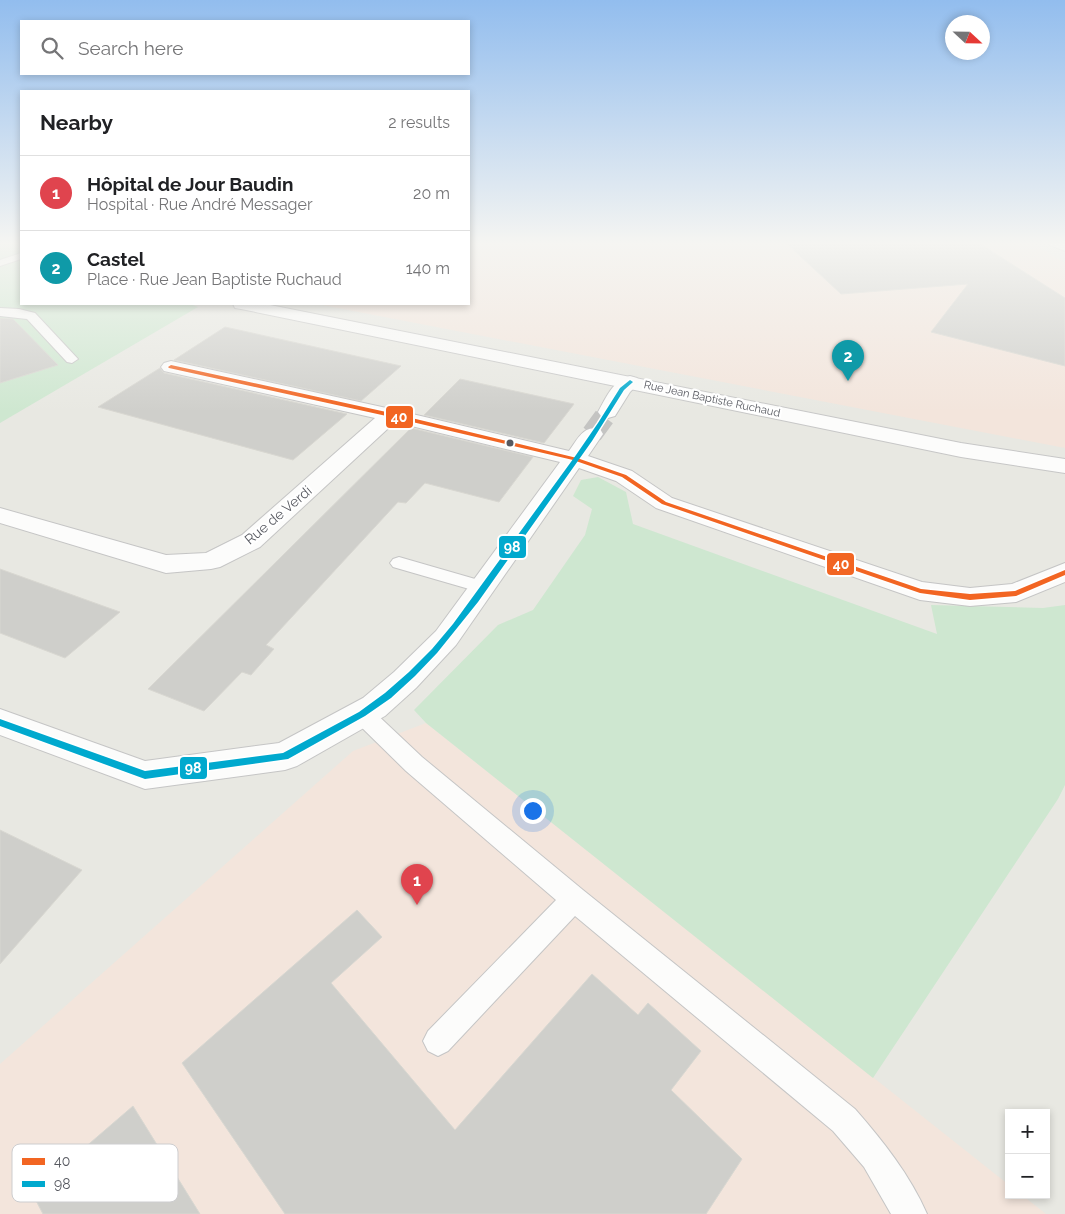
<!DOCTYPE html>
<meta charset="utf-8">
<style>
body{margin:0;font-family:Raleway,sans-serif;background:#f6f6f6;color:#202124}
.controls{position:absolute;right:15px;bottom:15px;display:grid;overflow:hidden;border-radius:0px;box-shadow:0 2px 8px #0003}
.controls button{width:45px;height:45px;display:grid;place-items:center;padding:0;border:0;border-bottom:1px solid #e0e0e0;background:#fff;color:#202124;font:25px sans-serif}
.compass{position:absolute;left:945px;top:15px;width:45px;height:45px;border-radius:50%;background:#fff;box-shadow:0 2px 8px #0003;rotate:112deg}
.you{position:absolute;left:532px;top:810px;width:18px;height:18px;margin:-12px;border:4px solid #fff;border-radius:50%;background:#1a73e8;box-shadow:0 0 0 8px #1a73e833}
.badge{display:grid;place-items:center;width:32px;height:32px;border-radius:50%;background:#7c3aed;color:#fff;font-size:16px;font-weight:700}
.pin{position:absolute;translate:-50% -41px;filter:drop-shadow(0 1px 2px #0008)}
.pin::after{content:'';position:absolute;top:26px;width:18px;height:15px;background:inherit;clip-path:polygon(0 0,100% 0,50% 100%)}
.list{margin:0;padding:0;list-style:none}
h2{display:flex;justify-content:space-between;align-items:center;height:65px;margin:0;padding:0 20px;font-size:21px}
h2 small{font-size:16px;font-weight:400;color:#757577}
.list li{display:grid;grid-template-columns:32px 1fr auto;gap:15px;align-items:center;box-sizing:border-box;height:75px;padding:0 20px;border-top:1px solid #e0e0e0}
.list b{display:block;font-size:19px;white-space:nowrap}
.list p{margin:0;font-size:16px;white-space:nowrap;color:#757577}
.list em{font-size:16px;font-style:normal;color:#757577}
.icon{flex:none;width:28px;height:28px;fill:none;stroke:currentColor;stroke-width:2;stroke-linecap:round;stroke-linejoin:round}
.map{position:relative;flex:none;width:1065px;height:1214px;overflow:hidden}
.search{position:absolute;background:#fff;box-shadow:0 2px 8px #0003;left:20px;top:20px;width:450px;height:55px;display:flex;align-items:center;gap:12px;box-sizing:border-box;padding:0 18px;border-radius:0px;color:#757577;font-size:19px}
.panel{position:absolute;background:#fff;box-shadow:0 2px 8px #0003;left:20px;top:90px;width:450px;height:215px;border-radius:0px}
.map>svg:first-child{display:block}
.medical{fill:#f3e5dc}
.green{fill:#cee7d0}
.building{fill:#cfcfcb;stroke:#d8d7d1}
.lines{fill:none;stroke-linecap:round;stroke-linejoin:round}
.minor-tunnel{stroke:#c4c4c2;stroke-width:21;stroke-dasharray:21 11;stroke-linecap:butt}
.service-casing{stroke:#c5c5c5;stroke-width:2}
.minor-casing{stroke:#c5c5c5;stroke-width:2}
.secondary-casing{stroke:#c7c7c7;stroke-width:2}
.service{fill:#fcfcfb;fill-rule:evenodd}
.minor{fill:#fcfcfb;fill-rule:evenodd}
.secondary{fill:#fcfcfb;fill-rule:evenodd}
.bus-1-casing{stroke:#fff;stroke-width:3}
.bus-2-casing{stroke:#fff;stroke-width:3}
.bus-1{fill:#f26522;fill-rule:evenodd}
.bus-2{fill:#00a9ce;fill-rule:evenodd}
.bus-dot{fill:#575960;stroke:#fff;stroke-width:2}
.labels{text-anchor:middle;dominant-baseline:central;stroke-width:4.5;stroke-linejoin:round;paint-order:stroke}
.far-street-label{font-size:11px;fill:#575960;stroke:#fff}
.street-label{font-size:14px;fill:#575960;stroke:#fff}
.key{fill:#fff;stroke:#cdcdcf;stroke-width:1}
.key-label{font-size:14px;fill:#575960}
.line-badge{stroke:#fff;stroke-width:2}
.badge-label{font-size:14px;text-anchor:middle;font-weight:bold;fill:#fff}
</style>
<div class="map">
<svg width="1065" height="1214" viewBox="0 0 1065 1214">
<rect width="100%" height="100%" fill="#e8e8e2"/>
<!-- medical -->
<g class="medical">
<path d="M 469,242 L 1030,242 L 1065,263 L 1065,448 L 317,304 L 469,304 Z"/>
<path d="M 426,723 L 1009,1185 L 1009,1195 L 1022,1195 L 1046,1214 L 0,1214 L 0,1064 L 353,751 Z"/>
</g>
<!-- green -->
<g class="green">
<path d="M 0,242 L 21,242 L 21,304 L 190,304 L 198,307 L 0,423 Z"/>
<path d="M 598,477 L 626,492 L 633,524 L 937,634 L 931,605 L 1043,608 L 1065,605 L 1065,785 L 1058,799 L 873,1078 L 426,723 L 414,710 L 498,625 L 533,610 L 585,535 L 592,509 L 573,496 L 581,480 Z"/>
</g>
<!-- building -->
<g class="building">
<path d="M 785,242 L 977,242 L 1065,298 L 1065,366 L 931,332 L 968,284 L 841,294 Z"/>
<path d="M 0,318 L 13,319 L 58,365 L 0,383 Z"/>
<path d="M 225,327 L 401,366 L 361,401 L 174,360 Z"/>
<path d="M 160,368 L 164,373 L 347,414 L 293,460 L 98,407 Z"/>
<path d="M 460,379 L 574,404 L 544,443 L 424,415 Z"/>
<path d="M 411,428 L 533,457 L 499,502 L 425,483 L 406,503 L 398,502 L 266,645 L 274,649 L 251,675 L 242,672 L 204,711 L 148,689 Z"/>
<path d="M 0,569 L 120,612 L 65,658 L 0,633 Z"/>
<path d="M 0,830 L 82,870 L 0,964 Z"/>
<path d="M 357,910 L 382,937 L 331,983 L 455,1130 L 592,974 L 638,1015 L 648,1003 L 701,1051 L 671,1090 L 742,1159 L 706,1214 L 285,1214 L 182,1063 Z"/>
<path d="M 133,1106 L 200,1214 L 43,1214 L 32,1193 Z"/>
</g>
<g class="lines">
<!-- minor-tunnel -->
<path class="minor-tunnel" d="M 592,434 L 608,412"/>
<defs>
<g id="service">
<path d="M 21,253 L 21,259 L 0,266 L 0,260 Z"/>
<path d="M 0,308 L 19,309 L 35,313 L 78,359 L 72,363 L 67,362 L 27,319 L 0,316 Z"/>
<path d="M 399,557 L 489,583 L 492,587 L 489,591 L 483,593 L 393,567 L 390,563 L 393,559 Z"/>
<path d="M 362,706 L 370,708 L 422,757 L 583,890 L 855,1109 C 883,1141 910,1175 927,1214 L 891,1214 L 864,1167 L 833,1131 L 575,916 L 448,1051 L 438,1056 L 428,1051 L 423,1041 L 428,1031 L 556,900 L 406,771 L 354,720 L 351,714 L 354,708 Z"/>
</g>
<g id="minor">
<path d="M 171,361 L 391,409 L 569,451 C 578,439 583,425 600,429 L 603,434 L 588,456 L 632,471 L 672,498 L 922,582 L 970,588 L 1012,584 L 1065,563 L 1065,582 L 1016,602 L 970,606 L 920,600 L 656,508 L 616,481 L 579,468 L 456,645 L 416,688 L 385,716 L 297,766 L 285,770 L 145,789 L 0,735 L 0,709 L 145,761 L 279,743 L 363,698 L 394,672 L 436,631 L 560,462 L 395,422 L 260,547 L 220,567 L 211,569 L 166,573 L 0,523 L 0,508 L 166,555 L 206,553 L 242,535 L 375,418 L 164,371 L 161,367 L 164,363 Z"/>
<path d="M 630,376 L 637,378 L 640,382 L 630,392 L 615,416 L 608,418 L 601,416 L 598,412 C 606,398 613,380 630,376 Z"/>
</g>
<g id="secondary">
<path d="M 1048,242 L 1065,242 L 1065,251 L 1050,245 Z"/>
<path d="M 233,304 L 265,304 L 961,443 L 1065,459 L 1065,473 L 961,457 L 241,309 L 235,308 Z"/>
</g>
</defs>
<!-- service casing -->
<use href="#service" class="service-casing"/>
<!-- minor casing -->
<use href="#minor" class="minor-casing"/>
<!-- secondary casing -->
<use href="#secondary" class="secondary-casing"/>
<!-- service -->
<use href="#service" class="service"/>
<!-- minor -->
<use href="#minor" class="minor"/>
<!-- secondary -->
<use href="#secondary" class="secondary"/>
<defs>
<path id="bus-1" d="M 171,365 L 391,413 L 577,458 L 626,475 L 666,502 L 921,589 L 970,594 L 1015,591 L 1065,570 L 1065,575 L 1016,596 L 970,600 L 920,593 L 662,504 L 622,477 L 573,460 L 391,417 L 169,368 L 168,367 Z"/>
<path id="bus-2" d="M 630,380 L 633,382 L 624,390 L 592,441 L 478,602 L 437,653 L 415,676 L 391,698 L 365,716 L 288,759 L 145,779 L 0,726 L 0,719 L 145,771 L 283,753 L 359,712 L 385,693 L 409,672 L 432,649 L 453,624 L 576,455 L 598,423 L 620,388 Z"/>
</defs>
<!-- bus-1 casing -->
<use href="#bus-1" class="bus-1-casing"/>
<!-- bus-2 casing -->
<use href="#bus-2" class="bus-2-casing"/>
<!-- bus-1 -->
<use href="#bus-1" class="bus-1"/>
<!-- bus-2 -->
<use href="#bus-2" class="bus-2"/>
</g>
<!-- sky -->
<linearGradient id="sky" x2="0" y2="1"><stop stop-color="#92bdee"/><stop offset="0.59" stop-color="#f5f5f2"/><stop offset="1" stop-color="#f5f5f2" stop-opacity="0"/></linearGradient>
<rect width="1065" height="412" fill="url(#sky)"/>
<!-- markers -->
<circle class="bus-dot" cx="510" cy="443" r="4.5"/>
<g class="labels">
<!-- far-street labels -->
<g class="far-street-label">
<text transform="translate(712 399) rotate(12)">Rue Jean Baptiste Ruchaud</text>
</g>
<!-- street labels -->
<g class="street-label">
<text transform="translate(278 515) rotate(-40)">Rue de Verdi</text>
</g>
</g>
<!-- legend -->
<rect x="12" y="1144" width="166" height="58" rx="8" class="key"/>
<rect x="22" y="1158" width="23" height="7" fill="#f26522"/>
<rect x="22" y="1181" width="23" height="6" fill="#00a9ce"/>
<g class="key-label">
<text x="54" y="1166">40</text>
<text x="54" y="1189">98</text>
</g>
<g class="line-badge">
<rect x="385" y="405" width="29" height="24" rx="5" fill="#f26522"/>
<rect x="498" y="535" width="29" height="24" rx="5" fill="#00a9ce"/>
<rect x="826" y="552" width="29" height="24" rx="5" fill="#f26522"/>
<rect x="179" y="756" width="29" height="24" rx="5" fill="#00a9ce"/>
</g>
<g class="badge-label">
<text x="399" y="422">40</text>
<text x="512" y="552">98</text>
<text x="841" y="569">40</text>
<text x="193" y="773">98</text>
</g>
</svg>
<div class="controls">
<button>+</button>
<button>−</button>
</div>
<svg class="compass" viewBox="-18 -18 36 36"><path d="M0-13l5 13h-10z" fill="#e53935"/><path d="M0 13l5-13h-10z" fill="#757577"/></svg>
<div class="you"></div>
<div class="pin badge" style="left:417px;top:905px;background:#e0444e">1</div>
<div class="pin badge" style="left:848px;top:381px;background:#0f9aa8">2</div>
<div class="search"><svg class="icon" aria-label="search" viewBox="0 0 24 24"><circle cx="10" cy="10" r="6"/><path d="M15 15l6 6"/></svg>Search here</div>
<section class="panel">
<h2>Nearby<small>2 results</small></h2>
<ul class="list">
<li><span class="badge" style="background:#e0444e">1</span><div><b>Hôpital de Jour Baudin</b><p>Hospital · Rue André Messager</p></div><em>20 m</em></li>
<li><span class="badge" style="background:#0f9aa8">2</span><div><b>Castel</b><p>Place · Rue Jean Baptiste Ruchaud</p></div><em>140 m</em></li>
</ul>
</section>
</div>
